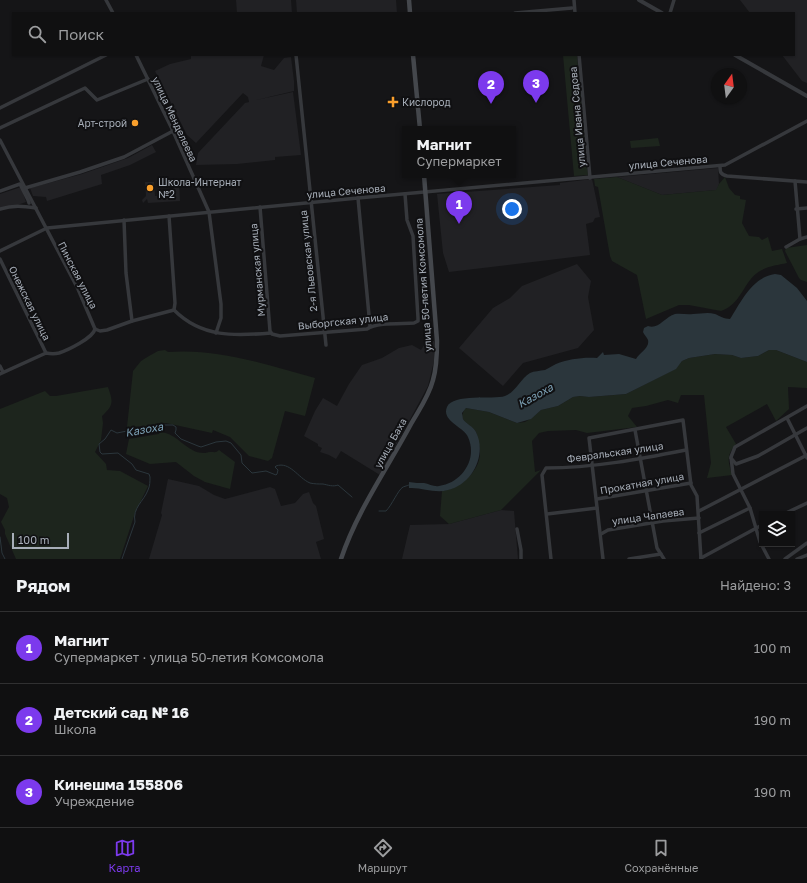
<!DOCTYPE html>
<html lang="ru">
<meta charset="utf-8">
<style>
body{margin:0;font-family:"Golos Text",sans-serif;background:#1e1e1f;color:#f1f3f6}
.controls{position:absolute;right:12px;bottom:12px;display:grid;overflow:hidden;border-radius:0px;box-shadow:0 1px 3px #0004}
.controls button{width:36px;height:36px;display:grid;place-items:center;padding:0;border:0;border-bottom:1px solid #303031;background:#101011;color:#f1f3f6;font:20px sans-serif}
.compass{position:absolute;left:711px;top:68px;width:36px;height:36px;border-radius:50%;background:#101011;box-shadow:0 1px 3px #0004;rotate:14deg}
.scale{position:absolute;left:12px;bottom:10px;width:57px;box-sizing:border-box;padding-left:4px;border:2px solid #a7aeb8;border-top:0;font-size:11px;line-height:14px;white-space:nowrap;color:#a7aeb8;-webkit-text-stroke:3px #101012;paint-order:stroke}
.you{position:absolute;left:512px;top:209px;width:14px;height:14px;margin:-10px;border:3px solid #fff;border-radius:50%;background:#1a73e8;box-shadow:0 0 0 6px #1a73e833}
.badge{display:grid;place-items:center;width:26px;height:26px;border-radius:50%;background:#7c3aed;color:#fff;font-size:13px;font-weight:700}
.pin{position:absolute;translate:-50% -33px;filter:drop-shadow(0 1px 2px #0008)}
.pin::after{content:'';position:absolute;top:21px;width:14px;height:12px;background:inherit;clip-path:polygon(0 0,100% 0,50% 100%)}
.popup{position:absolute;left:402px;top:126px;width:114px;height:52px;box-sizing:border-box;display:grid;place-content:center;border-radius:0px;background:#101011;filter:drop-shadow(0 1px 3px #0005);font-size:13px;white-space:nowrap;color:#9c9d9f}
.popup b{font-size:15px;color:#f1f3f6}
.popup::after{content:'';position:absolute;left:50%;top:100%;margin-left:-8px;border:8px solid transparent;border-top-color:#101011}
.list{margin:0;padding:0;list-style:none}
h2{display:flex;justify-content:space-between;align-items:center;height:52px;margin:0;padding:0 16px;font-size:17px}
h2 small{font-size:13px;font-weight:400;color:#9c9d9f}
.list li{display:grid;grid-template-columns:26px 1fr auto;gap:12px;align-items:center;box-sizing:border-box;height:72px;padding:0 16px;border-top:1px solid #303031}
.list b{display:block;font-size:15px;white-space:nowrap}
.list p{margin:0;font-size:13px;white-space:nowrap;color:#9c9d9f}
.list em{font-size:13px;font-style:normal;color:#9c9d9f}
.icon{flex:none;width:22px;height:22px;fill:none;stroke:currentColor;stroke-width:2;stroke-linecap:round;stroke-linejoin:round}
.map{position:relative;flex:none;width:807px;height:559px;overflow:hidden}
.search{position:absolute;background:#101011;box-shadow:0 1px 3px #0004;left:12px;right:12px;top:12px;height:44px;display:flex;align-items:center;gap:10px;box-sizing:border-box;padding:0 14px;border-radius:0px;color:#9c9d9f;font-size:15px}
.sheet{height:268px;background:#101011}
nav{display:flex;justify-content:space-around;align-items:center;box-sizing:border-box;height:56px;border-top:1px solid #303031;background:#101011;font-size:11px;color:#9c9d9f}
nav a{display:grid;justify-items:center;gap:2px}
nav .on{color:#7c3aed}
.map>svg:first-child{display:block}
.built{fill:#212124}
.green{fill:#1d251d}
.water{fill:#2b363c}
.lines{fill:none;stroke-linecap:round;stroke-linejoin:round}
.stream{stroke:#2b363c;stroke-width:1}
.minor{stroke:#36383c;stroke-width:3.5}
.tertiary{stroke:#36383c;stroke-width:4}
.secondary{stroke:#44474c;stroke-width:4.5}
.poi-dot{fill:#f99f2c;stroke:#101012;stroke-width:1.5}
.labels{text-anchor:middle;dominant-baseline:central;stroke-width:4;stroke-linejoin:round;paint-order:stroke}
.poi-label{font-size:10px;fill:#a7aeb8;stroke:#101012;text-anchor:start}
.street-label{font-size:10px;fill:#a7aeb8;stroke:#101012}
.water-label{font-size:11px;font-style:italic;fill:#7ca0b4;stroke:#101012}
</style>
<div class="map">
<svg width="807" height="559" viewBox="0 0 807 559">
<rect width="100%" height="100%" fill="#151517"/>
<!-- built -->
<g class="built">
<path d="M 236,0 L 291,0 L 292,13 L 237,13 Z"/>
<path d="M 296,0 L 396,0 L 397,13 L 297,13 Z"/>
<path d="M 740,0 L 807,0 L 807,83 L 802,81 L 782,55 L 794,55 L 794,13 L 750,13 Z"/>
<path d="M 191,55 L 264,55 L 261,66 L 274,70 L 284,58 L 291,57 L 294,81 L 294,91 L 252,101 L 293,92 L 301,155 L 275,157 L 275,160 L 237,164 L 196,165 L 198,153 L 245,103 L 249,102 L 248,97 L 243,93 L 196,143 L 187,135 L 155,71 L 170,64 L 191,59 Z"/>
<path d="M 152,145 L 156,152 L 130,165 L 101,175 L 102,184 L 47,201 L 46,197 L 33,196 L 30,188 L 82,174 L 128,158 Z"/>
<path d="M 718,168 L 719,184 L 717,190 L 662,195 L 617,177 Z"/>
<path d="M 592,179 L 600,217 L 595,218 L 593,222 L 586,224 L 590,255 L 449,272 L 443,253 L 437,194 L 560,185 L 560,183 Z"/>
<path d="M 179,180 L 180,201 L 148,203 L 147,199 L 143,203 L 142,200 L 146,196 L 145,182 L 154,182 L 155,196 L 173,194 L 172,181 Z"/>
<path d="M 21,187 L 26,202 L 0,211 L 0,194 Z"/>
<path d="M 577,264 L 591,281 L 588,297 L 594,330 L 578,348 L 523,363 L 503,386 L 459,348 L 493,308 L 510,298 L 522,286 Z"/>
<path d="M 434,341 L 434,361 L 428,386 L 380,475 L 341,451 L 336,459 L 329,455 L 320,452 L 322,448 L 318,446 L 318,444 L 304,436 L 315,411 L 323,398 L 337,406 L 349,384 L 362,365 L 382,358 L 399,348 L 412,345 L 421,350 L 426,342 Z"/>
<path d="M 168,479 L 199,486 L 214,495 L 225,499 L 270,487 L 275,489 L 281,506 L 295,503 L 303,494 L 309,492 L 313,503 L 316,506 L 324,539 L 316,542 L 321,559 L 149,559 L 162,515 L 161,513 Z"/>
<path d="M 501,510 L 514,511 L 518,559 L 402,559 L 410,525 L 449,524 Z"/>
</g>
<!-- green -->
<g class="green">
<path d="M 563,55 L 577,55 L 588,175 L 574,176 Z"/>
<path d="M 658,138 L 660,146 L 631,148 L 630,141 Z"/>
<path d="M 617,177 L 662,195 L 716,190 L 719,184 L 725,177 L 729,188 L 735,195 L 740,196 L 740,199 L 746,200 L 742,223 L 749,236 L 759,237 L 762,240 L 768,237 L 772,251 L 782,249 L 787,263 C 778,265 768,266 760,271 C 743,281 742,304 721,311 L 689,305 L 679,305 L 646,319 L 637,275 L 612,261 L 610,256 L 598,187 L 595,186 L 594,179 Z"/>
<path d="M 807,245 L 807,282 L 801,280 L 799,278 L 785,251 L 786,248 Z"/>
<path d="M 165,350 L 168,352 C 218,348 267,365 315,378 L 305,416 L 285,411 L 272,458 L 268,461 L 249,456 L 230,437 L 213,430 L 212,433 L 166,423 L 149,426 L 127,427 L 133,371 L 141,361 L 149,356 L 158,351 Z"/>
<path d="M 769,350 L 776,350 L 807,362 L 807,388 L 788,387 L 789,409 L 776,421 L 767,404 L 726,427 L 736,444 C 726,456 728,461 732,475 L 707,478 L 711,463 L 704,395 L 681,395 L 678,403 L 668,400 L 646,406 L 632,408 L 628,416 L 637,427 L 587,433 L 576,430 L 548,431 L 539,433 L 532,441 L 535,472 L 541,470 L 501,510 L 449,524 L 440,516 L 442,491 C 459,489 480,472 480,453 C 480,449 479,444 478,441 C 478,438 477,434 476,432 C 472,425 464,424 462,416 L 464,410 L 466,408 L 489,412 L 517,423 L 525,422 L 530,419 L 541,410 L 558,406 L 573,397 L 580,396 L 589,397 L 626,394 L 675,369 L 682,361 L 689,358 L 715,354 L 732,355 L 741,358 L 758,356 Z"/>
<path d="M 108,387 C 113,402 114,405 102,416 L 103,423 L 101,440 L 95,452 L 106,464 L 107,470 L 120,471 L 148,486 L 135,513 L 120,559 L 16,559 L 5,534 L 5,530 L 1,522 L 9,507 L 7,498 L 0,494 L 0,409 L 45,391 L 50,396 L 56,396 Z"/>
<path d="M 160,432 C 178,433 186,453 204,453 C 208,453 207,452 211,452 C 215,452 216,453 219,450 L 235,462 L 230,489 L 205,482 L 194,476 L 176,462 L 150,464 L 126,454 L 129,439 L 159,434 Z"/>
</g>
<!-- water -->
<path class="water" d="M 775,274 L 781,275 L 797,288 L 807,301 L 807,362 L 776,350 L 769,350 L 758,356 L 741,358 L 732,355 L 715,354 L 689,358 L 682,361 L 676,369 L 626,394 L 589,397 L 580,396 L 573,397 L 558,406 L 541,410 L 531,419 L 517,423 L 489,412 L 466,408 L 462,413 L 463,419 C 466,424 473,426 476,432 C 487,454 473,484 448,490 C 435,494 422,487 409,488 L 409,482 C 414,483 420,483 424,483 C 429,484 434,487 439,486 C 462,483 478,459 468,437 C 464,427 441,421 447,407 C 453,393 493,400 505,396 C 516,392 520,379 530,373 C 534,371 540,371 545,370 C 549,368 552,366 556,364 C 568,359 584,357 597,358 L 603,352 L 604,355 L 619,354 L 636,359 C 639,353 650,348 648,340 C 647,337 644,335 643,332 L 644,328 L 648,326 C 658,330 665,317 675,314 C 681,313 687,315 693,314 C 701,314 707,312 715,314 C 720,316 724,319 730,319 C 741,302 752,277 775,274 Z"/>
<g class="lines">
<!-- stream -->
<g class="stream">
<path d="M 379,511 L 386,511 C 392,505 398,490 403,487 C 403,487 409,485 409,485"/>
<path d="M 0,537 L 2,553 L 5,559"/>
<path d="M 122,559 L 135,522 C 132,508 144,501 148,490 C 150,486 150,481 150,477 L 149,474 L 136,470 L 132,464 L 118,453 L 102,454 L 100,452 L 99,444 L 105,439 L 111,430 L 117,433 L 127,431 L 133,433 L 163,425 L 173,425 L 176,427 L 176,430 L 175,433 L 181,439 L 198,446 L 201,447 L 216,442 L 226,441 L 231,443 L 241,455 L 242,463 L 252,473 L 266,471 L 276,475 L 277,474 L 278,470 L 275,467 L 276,466 C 290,461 298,478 310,483 C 314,484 319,484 323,484 C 328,485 333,487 338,485 L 352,497"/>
</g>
<!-- minor -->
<g class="minor">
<path d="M 106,0 L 113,13"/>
<path d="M 574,0 L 575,13"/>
<path d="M 515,13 L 572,8"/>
<path d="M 670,13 L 674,0"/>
<path d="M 136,55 L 173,131 L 209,212 L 221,304 L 221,318 L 216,333"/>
<path d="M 296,55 L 326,345"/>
<path d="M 579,55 L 590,178"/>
<path d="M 0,108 L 106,55"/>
<path d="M 0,128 L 85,88 L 97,100 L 148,79"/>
<path d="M 0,140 L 78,289 L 95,329"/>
<path d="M 720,166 C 720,172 720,174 727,176 L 807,182"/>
<path d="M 795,181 L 800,239"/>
<path d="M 25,188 L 80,172 L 124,157 L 173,131"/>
<path d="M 0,191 L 20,184 L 28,200 L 29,203"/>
<path d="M 358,198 L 370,326"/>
<path d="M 260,207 L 270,331 L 272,334 L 280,336 L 367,329 C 377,322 402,324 414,323 L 418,321 L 418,318 L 413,236 L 407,220 L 405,194"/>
<path d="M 0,209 C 13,205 23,206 36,208"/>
<path d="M 796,209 L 807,208"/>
<path d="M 169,216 L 175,303 L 174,310"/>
<path d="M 124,220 L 126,273 L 132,321"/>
<path d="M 786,247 L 800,239 L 807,237"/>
<path d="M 0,251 L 47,228 L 358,198 L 725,165 L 807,121"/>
<path d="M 0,259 L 46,353"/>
<path d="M 174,310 C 202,338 235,336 271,333"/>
<path d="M 95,329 L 100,331 L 107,330 L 132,321 L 174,310"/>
<path d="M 0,366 L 3,372"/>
<path d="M 0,374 L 46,353 C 51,354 55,354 59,353 C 68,350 93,338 95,329"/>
<path d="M 787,418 L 807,458"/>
<path d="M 635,430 L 657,548 L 664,559"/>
<path d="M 731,458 L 736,464 L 758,456 L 807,428"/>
<path d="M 597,499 L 691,483"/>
<path d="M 699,511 L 807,455"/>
<path d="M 547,514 L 597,508"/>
<path d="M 784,514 L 807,503"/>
<path d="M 517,529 L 521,550 L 521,559"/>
<path d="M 699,533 L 750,508"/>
<path d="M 601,534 L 608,530 L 663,521 L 699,518"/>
<path d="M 701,558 L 762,525"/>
<path d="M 551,559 L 542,475 L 546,468 C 593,468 640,459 686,450"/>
<path d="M 603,559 L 589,438 L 683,420 L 691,485 L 697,496 L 701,559"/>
<path d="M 629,559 L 661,554"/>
<path d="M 769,559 L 760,542 L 750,508 L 733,474 L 731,457 L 735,447 L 807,406"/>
<path d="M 785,559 L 807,543"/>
<path d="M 797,559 L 807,555"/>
</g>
<!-- tertiary -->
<g class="tertiary">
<path d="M 639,0 L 662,13"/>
<path d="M 735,55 L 807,96"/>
</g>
<!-- secondary -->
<g class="secondary">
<path d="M 409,0 L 410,13"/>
<path d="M 413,55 L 420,129"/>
<path d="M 341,559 C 357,511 387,469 411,424 C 419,410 429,396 433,380 C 437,367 437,354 437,341 L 424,175"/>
</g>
</g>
<!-- markers -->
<g class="poi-dot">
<path d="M391 96h4v4h4v4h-4v4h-4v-4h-4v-4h4z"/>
<circle cx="135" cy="123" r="4"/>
<circle cx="150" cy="188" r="4"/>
</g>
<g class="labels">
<!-- poi labels -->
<g class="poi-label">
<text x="402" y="102">Кислород</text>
<text x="127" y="123" text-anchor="end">Арт-строй</text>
<text x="158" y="182">Школа-Интернат<tspan x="158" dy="12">№2</tspan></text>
</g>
<!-- street labels -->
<g class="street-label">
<text transform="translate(577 117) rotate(-95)">улица Ивана Седова</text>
<text transform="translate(175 119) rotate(65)">улица Менделеева</text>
<text transform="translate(668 162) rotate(-5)">улица Сеченова</text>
<text transform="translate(346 191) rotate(-5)">улица Сеченова</text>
<text transform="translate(308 261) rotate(-96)">2-я Львовская улица</text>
<text transform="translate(257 270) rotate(-95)">Мурманская улица</text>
<text transform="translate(78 275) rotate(63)">Пинская улица</text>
<text transform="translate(423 285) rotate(-94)">улица 50-летия Комсомола</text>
<text transform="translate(30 303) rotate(64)">Онежская улица</text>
<text transform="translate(343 321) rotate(-6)">Выборгская улица</text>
<text transform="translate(390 443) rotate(-61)">улица Баха</text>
<text transform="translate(615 452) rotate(-8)">Февральская улица</text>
<text transform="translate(642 483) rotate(-10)">Прокатная улица</text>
<text transform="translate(648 516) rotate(-8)">улица Чапаева</text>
</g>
<!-- water labels -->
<g class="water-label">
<text transform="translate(535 395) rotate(-29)">Казоха</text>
<text transform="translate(144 429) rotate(-10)">Казоха</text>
</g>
</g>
</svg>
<div class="controls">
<button><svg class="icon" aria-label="layers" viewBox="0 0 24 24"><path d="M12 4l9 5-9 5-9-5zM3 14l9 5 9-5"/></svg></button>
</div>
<svg class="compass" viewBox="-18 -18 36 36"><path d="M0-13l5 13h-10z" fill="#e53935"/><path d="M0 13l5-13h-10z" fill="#9c9d9f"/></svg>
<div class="scale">100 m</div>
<div class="you"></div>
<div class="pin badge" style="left:459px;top:224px">1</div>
<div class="popup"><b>Магнит</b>Супермаркет</div>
<div class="pin badge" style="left:491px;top:104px">2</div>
<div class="pin badge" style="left:536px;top:103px">3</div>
<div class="search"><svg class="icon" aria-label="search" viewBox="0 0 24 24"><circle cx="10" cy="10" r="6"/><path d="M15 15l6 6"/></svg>Поиск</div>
</div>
<section class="sheet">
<h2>Рядом<small>Найдено: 3</small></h2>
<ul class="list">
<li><span class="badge">1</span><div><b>Магнит</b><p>Супермаркет · улица 50-летия Комсомола</p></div><em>100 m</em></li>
<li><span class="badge">2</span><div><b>Детский сад № 16</b><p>Школа</p></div><em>190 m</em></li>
<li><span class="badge">3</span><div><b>Кинешма 155806</b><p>Учреждение</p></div><em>190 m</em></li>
</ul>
</section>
<nav>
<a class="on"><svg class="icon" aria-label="map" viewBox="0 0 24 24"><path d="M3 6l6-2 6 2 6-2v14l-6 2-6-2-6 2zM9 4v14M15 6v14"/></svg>Карта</a>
<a><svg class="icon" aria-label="directions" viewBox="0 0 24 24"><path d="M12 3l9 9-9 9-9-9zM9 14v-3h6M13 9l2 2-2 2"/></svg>Маршрут</a>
<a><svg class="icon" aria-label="saved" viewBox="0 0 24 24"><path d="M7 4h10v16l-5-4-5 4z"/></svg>Сохранённые</a>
</nav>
